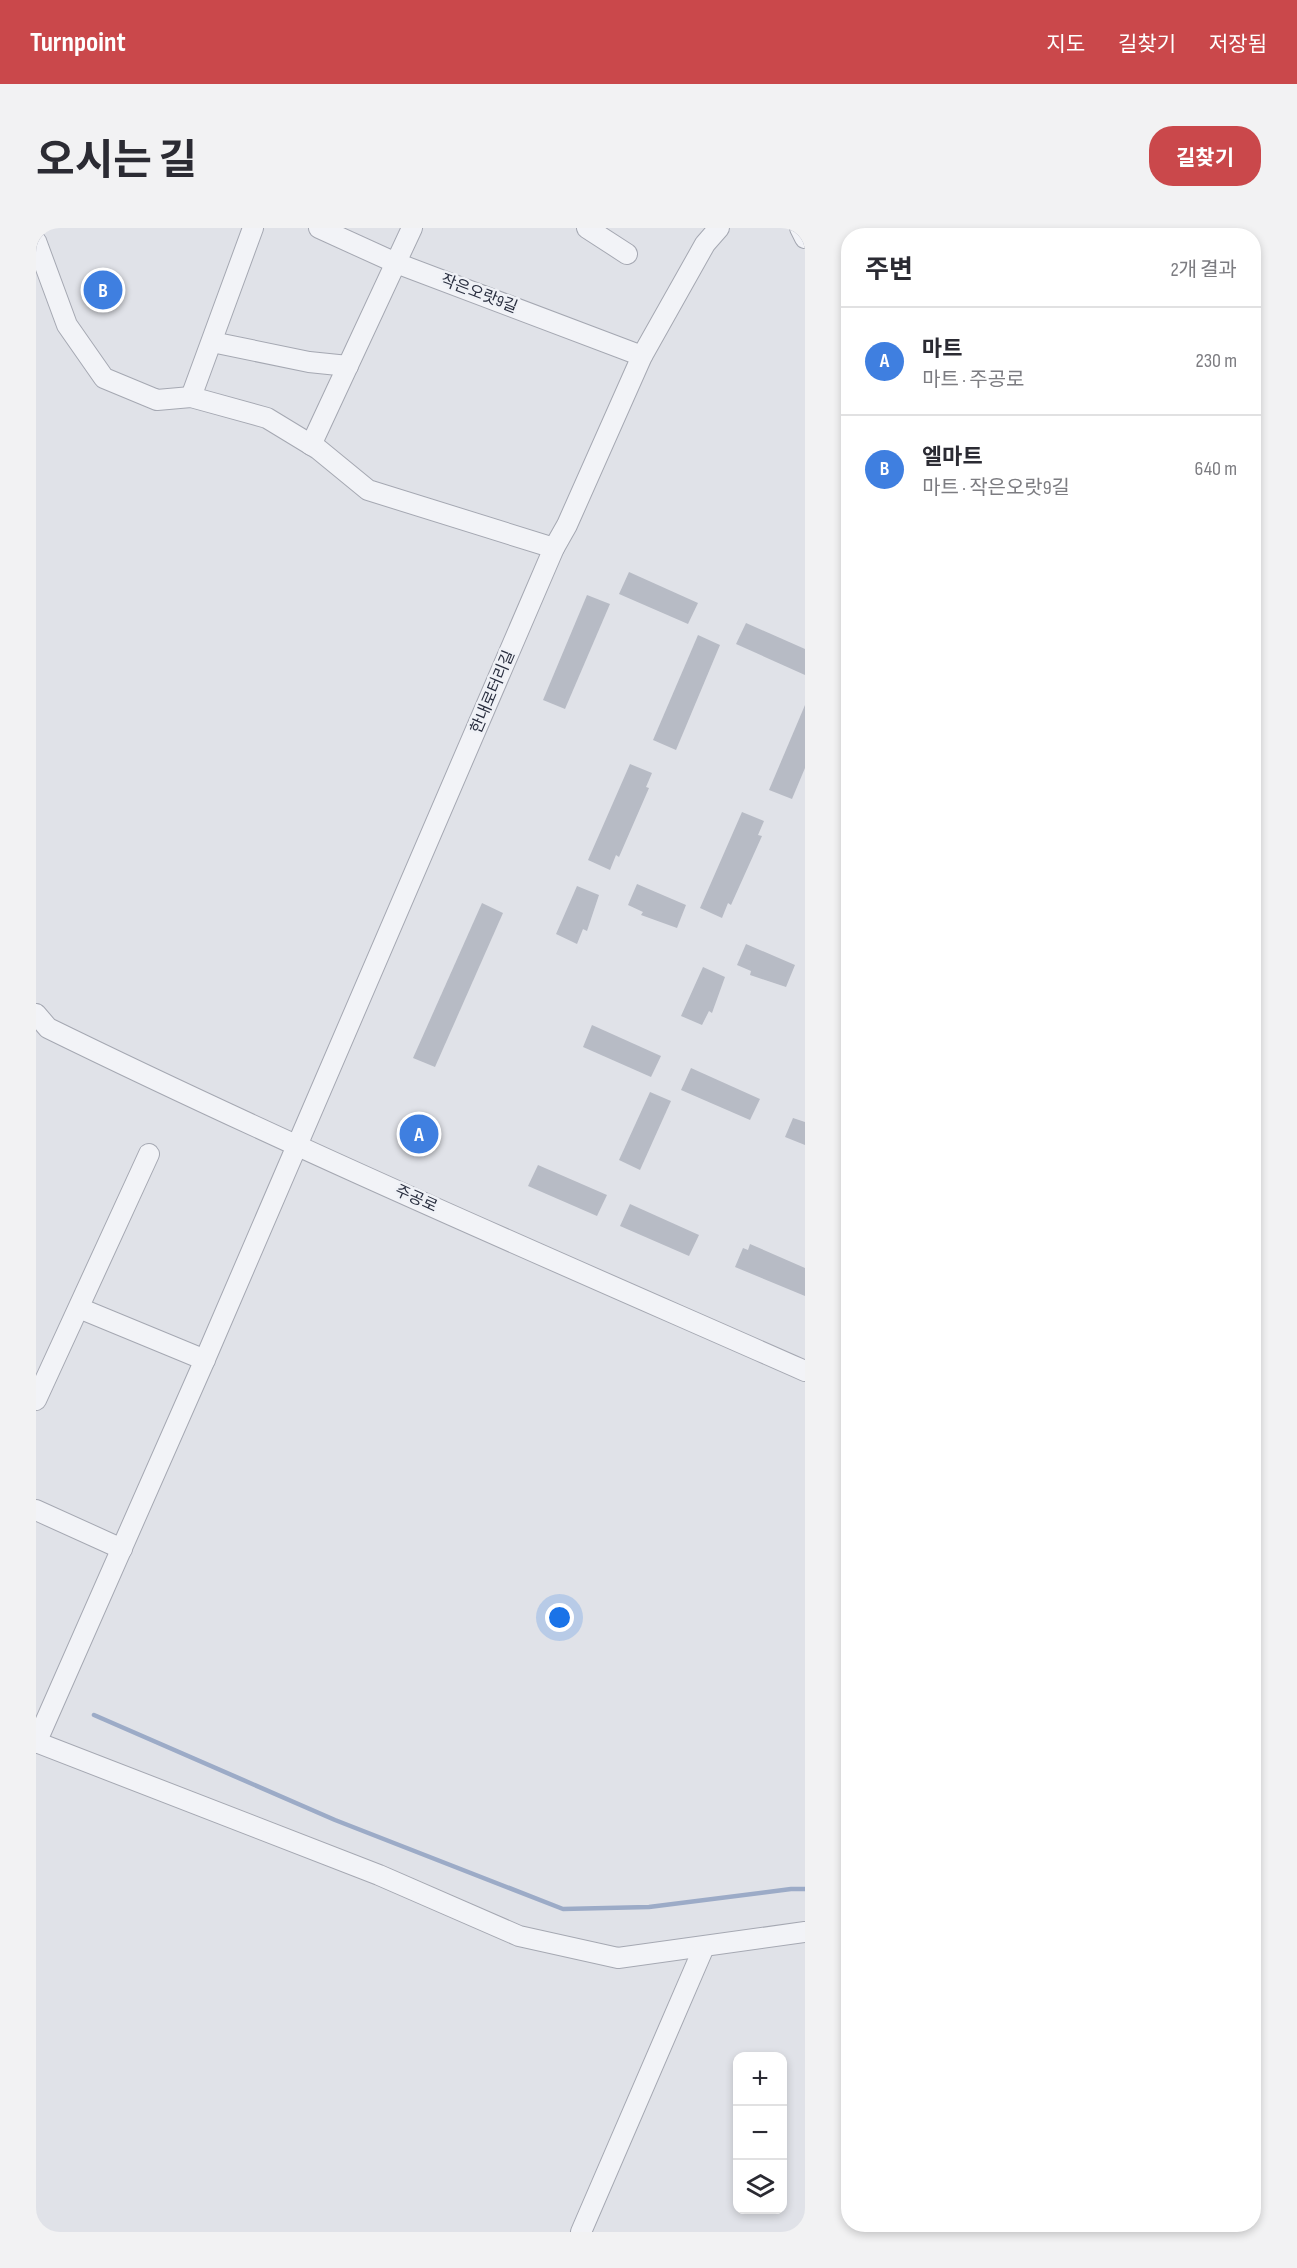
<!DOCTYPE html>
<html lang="ko">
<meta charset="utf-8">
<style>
body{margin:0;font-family:"Sofia Sans Condensed","Noto Sans KR",sans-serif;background:#f2f2f3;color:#2b2b33}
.controls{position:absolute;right:18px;bottom:18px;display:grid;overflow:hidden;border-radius:12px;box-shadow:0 3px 9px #0003}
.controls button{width:54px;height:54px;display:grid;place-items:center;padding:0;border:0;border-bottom:2px solid #e1e1e2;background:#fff;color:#2b2b33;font:30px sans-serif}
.you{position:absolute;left:524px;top:1390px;width:21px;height:21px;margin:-15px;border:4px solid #fff;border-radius:50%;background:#1a73e8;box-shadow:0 0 0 9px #1a73e833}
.badge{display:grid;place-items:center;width:39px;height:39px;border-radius:50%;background:#ca484b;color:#fff;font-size:20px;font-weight:700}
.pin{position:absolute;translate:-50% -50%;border:3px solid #fff;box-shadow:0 2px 6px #0006}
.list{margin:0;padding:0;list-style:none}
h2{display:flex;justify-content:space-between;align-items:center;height:78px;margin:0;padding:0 24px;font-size:26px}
h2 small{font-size:20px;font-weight:400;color:#7c7c81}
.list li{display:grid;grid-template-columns:39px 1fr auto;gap:18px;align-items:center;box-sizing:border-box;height:108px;padding:0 24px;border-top:2px solid #e1e1e2}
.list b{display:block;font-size:22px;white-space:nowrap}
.list p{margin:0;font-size:20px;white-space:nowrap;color:#7c7c81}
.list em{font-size:20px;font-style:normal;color:#7c7c81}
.icon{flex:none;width:33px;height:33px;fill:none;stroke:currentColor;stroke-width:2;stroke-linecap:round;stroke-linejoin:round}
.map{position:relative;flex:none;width:769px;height:2004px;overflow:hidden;border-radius:24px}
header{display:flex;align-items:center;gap:36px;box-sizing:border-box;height:84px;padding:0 30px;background:#ca484b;color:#fff}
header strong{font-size:28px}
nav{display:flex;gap:33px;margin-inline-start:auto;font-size:21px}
.intro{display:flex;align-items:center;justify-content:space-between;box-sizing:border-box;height:144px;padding:0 36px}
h1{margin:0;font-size:42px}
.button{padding:15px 27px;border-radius:24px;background:#ca484b;color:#fff;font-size:21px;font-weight:700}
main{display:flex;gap:36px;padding:0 36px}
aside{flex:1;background:#fff;border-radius:24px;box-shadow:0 3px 9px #0003}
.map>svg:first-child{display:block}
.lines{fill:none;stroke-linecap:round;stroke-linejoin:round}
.stream{stroke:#9cabc7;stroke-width:4.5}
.building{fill:#b7bbc5}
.minor-casing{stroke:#a5a8b2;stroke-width:22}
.minor{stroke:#f2f3f7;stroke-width:20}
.labels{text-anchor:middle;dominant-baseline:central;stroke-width:5;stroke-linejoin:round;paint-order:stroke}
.street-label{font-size:16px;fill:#292e3f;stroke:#eff1f6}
</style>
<header>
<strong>Turnpoint</strong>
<nav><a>지도</a><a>길찾기</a><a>저장됨</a></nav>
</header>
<div class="intro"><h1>오시는 길</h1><a class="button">길찾기</a></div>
<main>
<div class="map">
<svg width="769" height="2004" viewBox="0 0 769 2004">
<rect width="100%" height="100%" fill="#e0e2e8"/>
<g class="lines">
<!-- stream -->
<path class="stream" d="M 58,1487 L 299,1592 L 527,1681 L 613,1679 L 755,1661 L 769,1661"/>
</g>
<!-- building -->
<g class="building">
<path d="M 593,344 L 662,375 L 652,396 L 583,366 Z"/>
<path d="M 551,367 L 574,376 L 529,481 L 507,472 Z"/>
<path d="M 710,395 L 769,421 L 769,447 L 700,416 Z"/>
<path d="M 662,407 L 684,417 L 640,522 L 617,512 Z"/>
<path d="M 769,477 L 769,540 L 756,571 L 733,562 Z"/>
<path d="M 594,536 L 616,545 L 610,559 L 613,560 L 583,629 L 580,627 L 574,642 L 552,632 Z"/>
<path d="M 706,584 L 728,593 L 722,607 L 726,608 L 695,677 L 692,675 L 686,690 L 664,680 Z"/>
<path d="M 601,656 L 650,677 L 641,700 L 605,687 L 607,684 L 592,677 Z"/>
<path d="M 541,658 L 563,667 L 551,703 L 547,701 L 541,716 L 520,706 Z"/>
<path d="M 446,675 L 467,685 L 399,839 L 377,830 Z"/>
<path d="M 710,716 L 759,737 L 750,759 L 714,747 L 715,743 L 701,737 Z"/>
<path d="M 667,739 L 689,749 L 676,785 L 673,783 L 666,797 L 645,788 Z"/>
<path d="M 556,797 L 625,828 L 615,849 L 547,819 Z"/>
<path d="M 655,840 L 724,871 L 714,892 L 645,862 Z"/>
<path d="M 614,864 L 635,873 L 604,942 L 583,932 Z"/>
<path d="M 757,890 L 769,894 L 769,917 L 749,909 Z"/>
<path d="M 502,937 L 571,967 L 561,988 L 492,958 Z"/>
<path d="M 594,976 L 663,1007 L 653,1028 L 584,998 Z"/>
<path d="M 714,1016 L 769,1040 L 769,1068 L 699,1039 L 707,1020 L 712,1022 Z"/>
</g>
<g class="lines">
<defs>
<g id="minor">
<path d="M 283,0 L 360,35 L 606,128"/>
<path d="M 551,0 L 591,26"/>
<path d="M 764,0 L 769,10"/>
<path d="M 0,13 L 31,97 L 68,150 L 121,172 L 155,169 L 231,190 L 282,221 L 332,262 L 518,320"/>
<path d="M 176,114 L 273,134 L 312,138"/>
<path d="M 155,169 L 217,0"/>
<path d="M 275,217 L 376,0"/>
<path d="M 0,786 L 12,800 C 261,922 515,1031 769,1143"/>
<path d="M 43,1080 L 169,1132"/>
<path d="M 0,1172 L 113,926"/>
<path d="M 0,1282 L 86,1321"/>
<path d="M 0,1514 L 343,1647 L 483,1708 L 582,1730 L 769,1704"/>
<path d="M 0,1515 L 167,1136 L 518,320 L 531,297 L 606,128 L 669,16 L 683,0"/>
<path d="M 545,2004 L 668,1719"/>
</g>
</defs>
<!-- minor casing -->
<use href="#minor" class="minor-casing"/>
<!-- minor -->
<use href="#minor" class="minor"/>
</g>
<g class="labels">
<!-- street labels -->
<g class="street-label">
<text transform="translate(443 66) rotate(21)">작은오랏9길</text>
<text transform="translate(457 464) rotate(-67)">한내로터리길</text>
<text transform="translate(380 971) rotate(24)">주공로</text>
</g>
</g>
</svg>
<div class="controls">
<button>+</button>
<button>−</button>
<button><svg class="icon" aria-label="layers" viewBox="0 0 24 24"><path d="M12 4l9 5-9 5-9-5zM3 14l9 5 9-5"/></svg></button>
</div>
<div class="you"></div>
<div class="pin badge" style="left:383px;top:906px;background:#3f7fe0">A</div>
<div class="pin badge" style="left:67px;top:62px;background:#3f7fe0">B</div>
</div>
<aside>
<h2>주변<small>2개 결과</small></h2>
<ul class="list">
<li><span class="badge" style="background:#3f7fe0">A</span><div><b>마트</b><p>마트 · 주공로</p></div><em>230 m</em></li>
<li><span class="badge" style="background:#3f7fe0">B</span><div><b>엘마트</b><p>마트 · 작은오랏9길</p></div><em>640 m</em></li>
</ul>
</aside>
</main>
